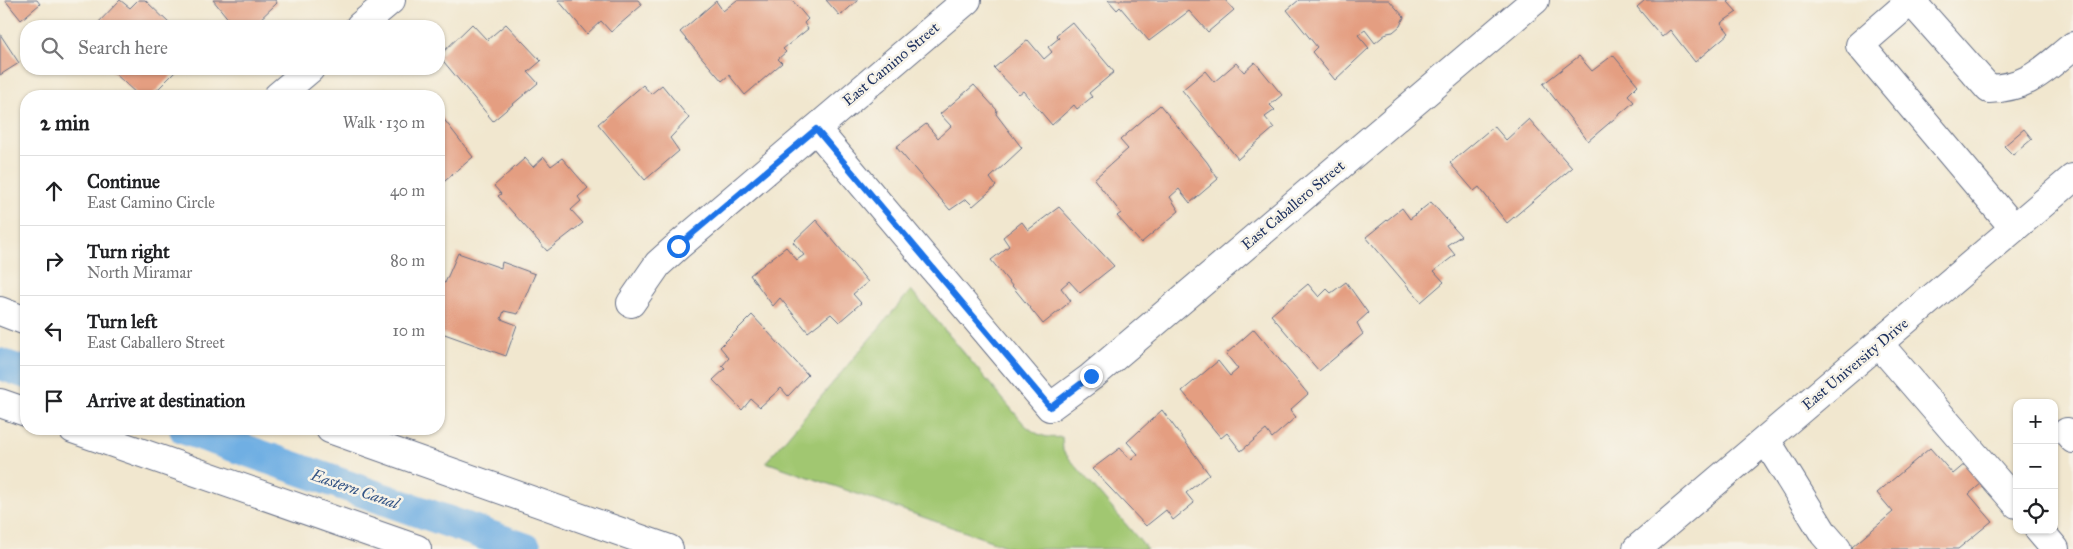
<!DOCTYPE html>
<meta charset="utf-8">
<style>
body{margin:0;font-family:"IM FELL Great Primer",serif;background:#f6f6f6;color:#202124}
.controls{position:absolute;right:15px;bottom:15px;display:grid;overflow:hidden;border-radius:10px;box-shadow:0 1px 4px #0004}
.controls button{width:45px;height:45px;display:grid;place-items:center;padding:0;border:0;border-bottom:1px solid #e0e0e0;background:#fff;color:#202124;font:25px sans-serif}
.stop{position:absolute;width:15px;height:15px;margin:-11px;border:4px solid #1a73e8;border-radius:50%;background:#fff}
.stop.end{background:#1a73e8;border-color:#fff;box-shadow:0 1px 5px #0008}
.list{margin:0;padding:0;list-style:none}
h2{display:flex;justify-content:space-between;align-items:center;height:65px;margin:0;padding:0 20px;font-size:21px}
h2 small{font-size:16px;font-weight:400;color:#757577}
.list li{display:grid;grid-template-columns:32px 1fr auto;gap:15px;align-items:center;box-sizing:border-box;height:70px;padding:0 20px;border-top:1px solid #e0e0e0}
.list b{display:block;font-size:19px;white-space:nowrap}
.list p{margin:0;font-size:16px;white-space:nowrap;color:#757577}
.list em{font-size:16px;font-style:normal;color:#757577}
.icon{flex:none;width:28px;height:28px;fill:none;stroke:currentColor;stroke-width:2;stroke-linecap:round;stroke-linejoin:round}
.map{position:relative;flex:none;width:2073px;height:549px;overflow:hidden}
.search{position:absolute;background:#fff;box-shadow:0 1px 4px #0004;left:20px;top:20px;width:425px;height:55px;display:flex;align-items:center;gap:12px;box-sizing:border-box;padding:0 18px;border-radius:20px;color:#757577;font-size:19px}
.panel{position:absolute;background:#fff;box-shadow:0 1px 4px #0004;left:20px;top:90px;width:425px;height:345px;border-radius:20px}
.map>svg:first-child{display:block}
.green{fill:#a1c771;stroke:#5e7b68}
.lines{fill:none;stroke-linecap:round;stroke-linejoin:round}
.canal{stroke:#6fafe3;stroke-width:32}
.building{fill:#e49e81}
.minor-casing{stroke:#666f86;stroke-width:30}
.major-casing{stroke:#666f86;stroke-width:30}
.minor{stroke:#fff;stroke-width:28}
.major{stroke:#fff;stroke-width:28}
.route{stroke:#1a73e8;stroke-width:6}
.labels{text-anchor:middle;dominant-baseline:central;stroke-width:5;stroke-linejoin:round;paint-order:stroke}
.street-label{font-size:15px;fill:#1b2f5e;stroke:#f7f3e8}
.water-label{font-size:16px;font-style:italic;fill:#345586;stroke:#f7f3e8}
</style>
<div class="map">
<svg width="2073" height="549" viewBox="0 0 2073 549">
<rect width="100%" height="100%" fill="#f7f3e8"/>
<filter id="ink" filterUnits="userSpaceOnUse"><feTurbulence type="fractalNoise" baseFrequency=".02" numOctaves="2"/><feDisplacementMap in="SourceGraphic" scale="10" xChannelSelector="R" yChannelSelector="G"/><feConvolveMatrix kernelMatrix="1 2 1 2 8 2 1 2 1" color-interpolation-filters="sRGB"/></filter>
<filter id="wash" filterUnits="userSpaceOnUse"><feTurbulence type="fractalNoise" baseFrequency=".0096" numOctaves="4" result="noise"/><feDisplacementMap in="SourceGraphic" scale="20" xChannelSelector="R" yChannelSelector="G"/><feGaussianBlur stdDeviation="1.12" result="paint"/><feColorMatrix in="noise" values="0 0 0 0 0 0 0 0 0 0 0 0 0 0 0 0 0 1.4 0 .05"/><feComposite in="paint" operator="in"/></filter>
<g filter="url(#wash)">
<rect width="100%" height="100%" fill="#f1e7cf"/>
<!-- green -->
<path class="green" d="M 911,290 L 1024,424 C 1036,435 1046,439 1062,437 L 1063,451 L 1147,549 L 1014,549 L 766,462 Z"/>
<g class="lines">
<!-- canal -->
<g class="canal">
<path d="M 0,364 L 26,373"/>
<path d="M 185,429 L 526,549"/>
</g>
</g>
<g id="blocks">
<!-- building -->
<g class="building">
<path d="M 5,0 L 37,0 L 40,4 L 21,20 Z"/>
<path d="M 120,0 L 130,8 L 138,0 L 145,0 L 172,26 L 95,26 Z"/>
<path d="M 213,0 L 275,0 L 277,3 L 253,26 L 234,26 Z"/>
<path d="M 558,0 L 638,0 L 642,5 L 611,32 L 601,21 L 587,34 Z"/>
<path d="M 737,0 L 792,0 L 808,19 L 804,23 L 808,29 L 783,49 L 786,52 L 778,59 L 782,63 L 745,95 L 729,75 L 722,81 L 680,32 L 716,1 L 723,11 Z"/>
<path d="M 826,0 L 858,0 L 840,16 Z"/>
<path d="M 1108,0 L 1225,0 L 1234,10 L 1208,32 L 1189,11 L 1149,41 L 1120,7 L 1117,10 Z"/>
<path d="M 1299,0 L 1389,0 L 1404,17 L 1400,26 L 1393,32 L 1387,33 L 1375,43 L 1365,30 L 1358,35 L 1369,48 L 1335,80 L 1312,52 L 1317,47 L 1287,10 Z"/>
<path d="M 1645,0 L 1731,0 L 1728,2 L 1737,12 L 1721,23 L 1729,33 L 1695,62 L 1670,30 L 1662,37 L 1637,7 Z"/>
<path d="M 1072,22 L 1114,72 L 1089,93 L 1092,97 L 1077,109 L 1074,105 L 1052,125 L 1023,91 L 1019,94 L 994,68 L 1028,40 L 1044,59 L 1052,52 L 1048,47 L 1059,38 L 1056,35 Z"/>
<path d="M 472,24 L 487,40 L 506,24 L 541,61 L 528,72 L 538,83 L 493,121 L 439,56 Z"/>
<path d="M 0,34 L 19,63 L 0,75 Z"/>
<path d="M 1613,55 L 1638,85 L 1628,95 L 1634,102 L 1588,141 L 1543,84 L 1579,56 L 1592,71 Z"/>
<path d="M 1255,62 L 1282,95 L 1270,105 L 1275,110 L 1265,117 L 1274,128 L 1238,159 L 1182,90 L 1205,71 L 1214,82 L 1236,63 L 1244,72 Z"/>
<path d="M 110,69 L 178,69 L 151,96 L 139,96 Z"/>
<path d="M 643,85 L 651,94 L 662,85 L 689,118 L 670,138 L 679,151 L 645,180 L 598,124 Z"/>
<path d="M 974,85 L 997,110 L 996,114 L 1022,148 L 990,178 L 996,186 L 973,206 L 966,199 L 950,210 L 896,147 L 926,124 L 938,138 L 951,126 L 940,114 Z"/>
<path d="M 419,88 L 425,96 L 410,96 Z"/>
<path d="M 1160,105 L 1207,162 L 1218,179 L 1190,203 L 1179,189 L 1170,197 L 1179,211 L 1141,243 L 1117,216 L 1121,213 L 1094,179 L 1128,149 L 1120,140 Z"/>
<path d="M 439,113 L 473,157 L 439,186 Z"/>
<path d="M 1529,119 L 1572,168 L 1507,223 L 1479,187 L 1474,191 L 1450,163 L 1494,126 L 1506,140 Z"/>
<path d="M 2024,129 L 2032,139 L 2013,155 L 2004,146 Z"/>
<path d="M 544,157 L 551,166 L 562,158 L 588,188 L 578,197 L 581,201 L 571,210 L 583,223 L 547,251 L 498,196 L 501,194 L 494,186 L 525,158 L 533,167 Z"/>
<path d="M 1431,202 L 1461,236 L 1447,245 L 1455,255 L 1434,271 L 1444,282 L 1421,302 L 1366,237 L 1402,208 L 1410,219 Z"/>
<path d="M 1059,207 L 1114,266 L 1080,293 L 1069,281 L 1061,288 L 1071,301 L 1043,324 L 991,260 L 1009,246 L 1003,237 L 1022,222 L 1028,230 Z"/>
<path d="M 816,220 L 868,282 L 853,294 L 861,303 L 839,322 L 831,314 L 808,332 L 780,298 L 773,306 L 750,275 L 786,247 L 797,260 L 804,255 L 793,242 Z"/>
<path d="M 458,253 L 501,268 L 502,262 L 535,274 L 518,314 L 504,311 L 501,319 L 517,325 L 506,356 L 439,332 L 439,281 L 445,283 Z"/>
<path d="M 1346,282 L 1368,313 L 1357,323 L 1363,334 L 1319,371 L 1271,315 L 1308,284 L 1319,297 L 1327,289 L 1331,293 Z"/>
<path d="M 752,315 L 808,375 L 788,396 L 781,388 L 760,407 L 751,399 L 742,410 L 713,380 L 725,369 L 722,366 L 729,358 L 720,347 Z"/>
<path d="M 1254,329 L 1308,394 L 1290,410 L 1296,417 L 1272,438 L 1266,430 L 1241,451 L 1227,433 L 1221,438 L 1182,391 L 1218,361 L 1230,376 L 1238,369 L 1226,354 Z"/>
<path d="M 1162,410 L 1209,474 L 1186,493 L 1194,503 L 1173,520 L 1166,510 L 1146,526 L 1092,469 L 1120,448 L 1131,460 L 1138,454 L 1127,442 Z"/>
<path d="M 1930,448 L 1953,474 L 1966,463 L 1982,483 L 1969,494 L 1992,521 L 1958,549 L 1854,549 L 1852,547 L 1893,512 L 1877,493 Z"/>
</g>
</g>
</g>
<g filter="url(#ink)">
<use href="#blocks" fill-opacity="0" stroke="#666f86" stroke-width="1"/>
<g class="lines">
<defs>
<g id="minor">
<path d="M 1912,0 L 1860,45 L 2014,228"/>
<path d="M 1911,1 L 1989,89 C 2030,87 2043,70 2073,46"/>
<path d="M 360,26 L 391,0"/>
<path d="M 278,96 L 310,69"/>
<path d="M 816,129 L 1050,407 L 1091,377 L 1535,0"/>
<path d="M 631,303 L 658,264 L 678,246 L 967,0"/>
<path d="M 0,311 L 26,321"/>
<path d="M 1879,344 L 2017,504"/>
<path d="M 0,403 L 26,412"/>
<path d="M 73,429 L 417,549"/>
<path d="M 330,429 L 669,549"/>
<path d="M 2067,432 L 2073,439"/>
<path d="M 1766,440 L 1824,534 L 1837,549"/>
<path d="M 2039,530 L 2055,549"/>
</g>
<path id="major" d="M 1637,549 L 2073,178"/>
</defs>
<!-- minor casing -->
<use href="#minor" class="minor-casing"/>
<!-- major casing -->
<use href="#major" class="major-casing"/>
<!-- minor -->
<use href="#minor" class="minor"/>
<!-- major -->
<use href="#major" class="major"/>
</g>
</g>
<g class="lines" filter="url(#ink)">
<!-- route -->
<path class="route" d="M 678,246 L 816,129 L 1050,407 L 1091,376"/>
</g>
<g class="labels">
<!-- street labels -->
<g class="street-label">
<text transform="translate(891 64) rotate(-40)">East Camino Street</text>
<text transform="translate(1293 205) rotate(-40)">East Caballero Street</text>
<text transform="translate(1855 364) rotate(-40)">East University Drive</text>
</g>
<!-- water labels -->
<g class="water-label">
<text transform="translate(355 489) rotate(19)">Eastern Canal</text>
</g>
</g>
</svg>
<div class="controls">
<button>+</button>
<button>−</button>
<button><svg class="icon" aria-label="locate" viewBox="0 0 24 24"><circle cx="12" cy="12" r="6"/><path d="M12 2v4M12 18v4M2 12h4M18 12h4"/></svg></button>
</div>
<div class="stop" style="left:678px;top:246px"></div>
<div class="stop end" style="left:1091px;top:376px"></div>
<div class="search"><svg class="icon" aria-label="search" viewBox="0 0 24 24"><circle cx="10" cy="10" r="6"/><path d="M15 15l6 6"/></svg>Search here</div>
<section class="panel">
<h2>2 min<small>Walk · 130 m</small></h2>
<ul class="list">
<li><svg class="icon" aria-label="ahead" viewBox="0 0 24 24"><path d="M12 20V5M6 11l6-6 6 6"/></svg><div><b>Continue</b><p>East Camino Circle</p></div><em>40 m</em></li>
<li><svg class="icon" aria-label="right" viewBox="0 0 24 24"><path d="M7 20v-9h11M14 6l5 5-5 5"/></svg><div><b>Turn right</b><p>North Miramar</p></div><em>80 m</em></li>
<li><svg class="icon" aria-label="left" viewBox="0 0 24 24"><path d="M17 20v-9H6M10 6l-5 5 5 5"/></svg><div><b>Turn left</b><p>East Caballero Street</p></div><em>10 m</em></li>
<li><svg class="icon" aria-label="arrive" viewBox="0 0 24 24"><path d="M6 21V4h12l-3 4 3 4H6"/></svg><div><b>Arrive at destination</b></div></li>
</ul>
</section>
</div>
